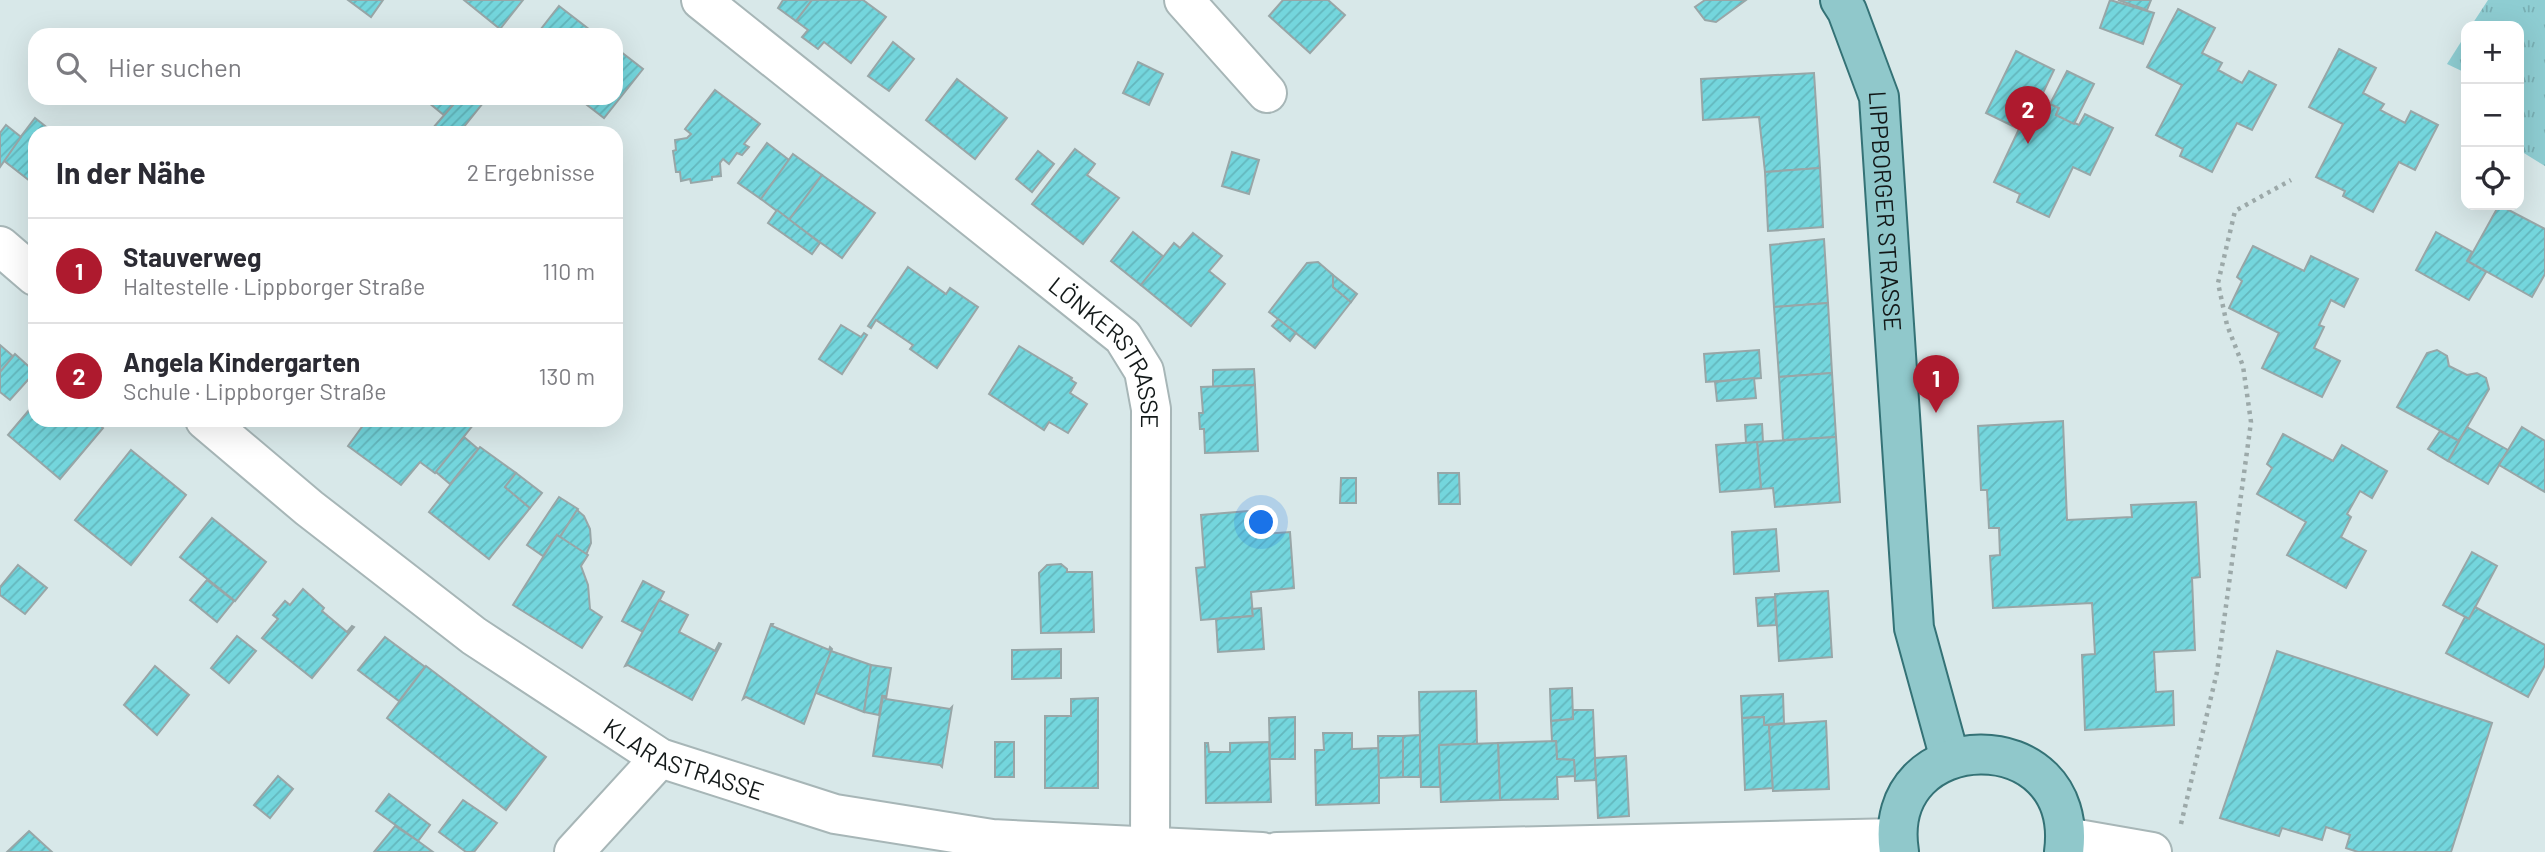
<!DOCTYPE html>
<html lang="de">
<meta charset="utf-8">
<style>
body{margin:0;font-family:Barlow,sans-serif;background:#f2f2f3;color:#2b2b33}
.controls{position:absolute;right:21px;top:21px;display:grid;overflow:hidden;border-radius:14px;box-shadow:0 7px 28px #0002}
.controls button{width:63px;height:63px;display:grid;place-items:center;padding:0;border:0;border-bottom:2px solid #e1e1e2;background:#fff;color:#2b2b33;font:35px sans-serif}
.you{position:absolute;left:1262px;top:523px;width:24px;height:24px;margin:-18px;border:5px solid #fff;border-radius:50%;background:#1a73e8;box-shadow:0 0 0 10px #1a73e833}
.badge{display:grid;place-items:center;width:46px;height:46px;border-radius:50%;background:#ae1a2e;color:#fff;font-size:23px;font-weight:700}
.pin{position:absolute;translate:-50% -58px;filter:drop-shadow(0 2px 4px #0008)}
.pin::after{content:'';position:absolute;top:37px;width:24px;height:21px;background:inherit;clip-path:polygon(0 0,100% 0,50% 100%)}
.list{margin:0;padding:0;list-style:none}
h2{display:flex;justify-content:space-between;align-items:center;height:91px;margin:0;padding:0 28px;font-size:30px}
h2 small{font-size:23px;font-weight:400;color:#7c7c81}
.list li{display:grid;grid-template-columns:46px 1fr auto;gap:21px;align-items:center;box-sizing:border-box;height:105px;padding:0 28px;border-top:2px solid #e1e1e2}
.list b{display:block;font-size:26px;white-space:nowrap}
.list p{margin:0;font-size:23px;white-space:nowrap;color:#7c7c81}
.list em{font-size:23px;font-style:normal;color:#7c7c81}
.icon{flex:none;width:38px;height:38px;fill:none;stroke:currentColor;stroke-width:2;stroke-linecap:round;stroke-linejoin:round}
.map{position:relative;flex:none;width:2545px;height:852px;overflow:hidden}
.search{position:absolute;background:#fff;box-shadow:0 7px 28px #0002;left:28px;top:28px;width:595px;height:77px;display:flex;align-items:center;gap:18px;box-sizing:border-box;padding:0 24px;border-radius:21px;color:#7c7c81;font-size:26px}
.panel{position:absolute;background:#fff;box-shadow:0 7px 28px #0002;left:28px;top:126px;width:595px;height:301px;border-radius:21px}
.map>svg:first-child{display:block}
.grass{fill:url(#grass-tufts)}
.building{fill:url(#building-hatch);stroke:#98a6a7;stroke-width:2}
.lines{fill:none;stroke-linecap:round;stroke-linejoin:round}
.minor-casing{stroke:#a7b6b7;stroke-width:42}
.major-casing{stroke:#347276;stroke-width:42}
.path{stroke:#9ca9a9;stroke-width:4.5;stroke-dasharray:3.5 5;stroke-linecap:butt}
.minor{stroke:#fff;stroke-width:38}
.major{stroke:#90c8cb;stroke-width:38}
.labels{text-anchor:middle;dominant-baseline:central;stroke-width:5;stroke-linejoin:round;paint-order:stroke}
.street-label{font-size:24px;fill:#121818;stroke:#d8e8e9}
</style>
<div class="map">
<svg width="2545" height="852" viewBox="0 0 2545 852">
<defs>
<pattern id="grass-tufts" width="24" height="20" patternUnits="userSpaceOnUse" patternTransform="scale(1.75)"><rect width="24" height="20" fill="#8ecdd2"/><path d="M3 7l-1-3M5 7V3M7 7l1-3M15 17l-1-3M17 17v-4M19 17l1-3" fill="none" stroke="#79afb4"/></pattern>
<pattern id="building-hatch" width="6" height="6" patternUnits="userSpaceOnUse" patternTransform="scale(1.75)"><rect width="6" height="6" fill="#74d6dd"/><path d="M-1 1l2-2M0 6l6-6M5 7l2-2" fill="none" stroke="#63b7bd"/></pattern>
</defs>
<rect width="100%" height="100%" fill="#d8e8e9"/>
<!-- grass -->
<g class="grass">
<path d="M 2488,0 L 2545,0 L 2545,166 L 2519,150 L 2519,26 L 2471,26 Z"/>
<path d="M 2466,34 L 2466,73 L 2447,64 Z"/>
</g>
<!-- building -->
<g class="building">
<path d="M 348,0 L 383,0 L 371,17 Z"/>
<path d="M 464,0 L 523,0 L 500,29 Z"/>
<path d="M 783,0 L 812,0 L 796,21 L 778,8 Z"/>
<path d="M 812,0 L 863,0 L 886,17 L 851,63 L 824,42 L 818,49 L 802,37 L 808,30 L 796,21 Z"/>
<path d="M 1283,0 L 1328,0 L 1345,15 L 1310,53 L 1269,16 Z"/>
<path d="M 1705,0 L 1746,0 L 1716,22 L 1705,20 L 1695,7 Z"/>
<path d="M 2110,0 L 2154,13 L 2143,44 L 2100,28 Z"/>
<path d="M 2118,0 L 2151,0 L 2147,10 Z"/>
<path d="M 559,6 L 590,30 L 586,35 L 537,34 Z"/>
<path d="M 2178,9 L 2215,28 L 2202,53 L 2222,63 L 2218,70 L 2242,83 L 2249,71 L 2276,85 L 2252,130 L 2237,123 L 2212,172 L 2180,156 L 2183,149 L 2156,135 L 2182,85 L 2147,67 Z"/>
<path d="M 893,42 L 914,59 L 889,91 L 868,76 Z"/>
<path d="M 616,48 L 643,69 L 604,118 L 578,98 L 616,98 Z"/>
<path d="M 2339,49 L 2376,68 L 2363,93 L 2384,104 L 2380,110 L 2405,123 L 2411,111 L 2438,125 L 2415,170 L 2399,162 L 2373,212 L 2343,196 L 2345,191 L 2316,177 L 2343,124 L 2309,107 Z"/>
<path d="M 2016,51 L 2054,70 L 2040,99 L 2059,108 L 2056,115 L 2079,125 L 2085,114 L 2113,128 L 2090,175 L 2073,167 L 2049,217 L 2017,202 L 2020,194 L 1994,182 L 2019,129 L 1986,113 Z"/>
<path d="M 1138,62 L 1163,74 L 1149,105 L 1123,93 Z"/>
<path d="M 2067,71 L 2094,84 L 2074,124 L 2056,115 L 2059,108 L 2050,104 Z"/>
<path d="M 1814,73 L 1820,168 L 1765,172 L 1759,117 L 1703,120 L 1701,79 Z"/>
<path d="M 957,79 L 1007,118 L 975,159 L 926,120 Z"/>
<path d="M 715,90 L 760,124 L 744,144 L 749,147 L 742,155 L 737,153 L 729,164 L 723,159 L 720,163 L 721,176 L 712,177 L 712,180 L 691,183 L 690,179 L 681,181 L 680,172 L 676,172 L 673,151 L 676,150 L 675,140 L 687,138 L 691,134 L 685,129 Z"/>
<path d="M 423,98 L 459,98 L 445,116 Z"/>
<path d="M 459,98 L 487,98 L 459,133 L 439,133 L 433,128 Z"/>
<path d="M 35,118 L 54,133 L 35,133 L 35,185 L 3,160 Z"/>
<path d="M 6,125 L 21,137 L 0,167 L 0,133 Z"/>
<path d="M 767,143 L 789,160 L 761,199 L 738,183 Z"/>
<path d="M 1075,149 L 1095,164 L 1087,175 L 1119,198 L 1083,244 L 1032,204 Z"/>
<path d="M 1038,151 L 1054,164 L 1032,192 L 1016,179 Z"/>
<path d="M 1232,152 L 1259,160 L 1249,194 L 1222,186 Z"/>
<path d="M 793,154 L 822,175 L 789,220 L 761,199 Z"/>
<path d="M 1820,168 L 1823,227 L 1768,231 L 1765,172 Z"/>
<path d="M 822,175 L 875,213 L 842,258 L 789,220 Z"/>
<path d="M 2499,205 L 2545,229 L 2545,274 L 2532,297 L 2468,261 Z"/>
<path d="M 777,210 L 820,243 L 812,254 L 768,223 Z"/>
<path d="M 1133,232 L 1164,257 L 1141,285 L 1111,261 Z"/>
<path d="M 2436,232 L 2472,252 L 2467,261 L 2486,272 L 2469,300 L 2416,270 Z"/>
<path d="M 1193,233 L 1222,256 L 1209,271 L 1225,284 L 1191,326 L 1141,285 L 1174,243 L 1180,248 Z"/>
<path d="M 1824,239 L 1828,303 L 1774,307 L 1770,245 Z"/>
<path d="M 2253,246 L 2304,271 L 2311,256 L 2358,279 L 2344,307 L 2331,300 L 2319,325 L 2324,327 L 2314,348 L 2340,361 L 2322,397 L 2262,368 L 2279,333 L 2229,308 L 2242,281 L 2237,277 Z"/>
<path d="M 1318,262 L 1333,275 L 1333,287 L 1351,302 L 1315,348 L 1269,312 L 1307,263 Z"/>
<path d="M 908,267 L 946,294 L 950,288 L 978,307 L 937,368 L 910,349 L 913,345 L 876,320 L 871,328 L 868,326 Z"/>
<path d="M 1333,275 L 1357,294 L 1351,302 L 1333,287 Z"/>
<path d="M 1828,303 L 1832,373 L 1779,377 L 1774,307 Z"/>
<path d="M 1278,319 L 1296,333 L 1290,341 L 1272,326 Z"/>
<path d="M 841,325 L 861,337 L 864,333 L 867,335 L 842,374 L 819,359 Z"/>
<path d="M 0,345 L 14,357 L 0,372 Z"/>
<path d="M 1019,346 L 1072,378 L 1071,380 L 1076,383 L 1070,393 L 1087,404 L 1068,433 L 1049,422 L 1044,430 L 989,394 Z"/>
<path d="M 1759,350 L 1761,378 L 1706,382 L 1704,354 Z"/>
<path d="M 2437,350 L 2447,356 L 2449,366 L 2467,375 L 2477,373 L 2486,378 L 2489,389 L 2459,441 L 2397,407 L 2427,353 Z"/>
<path d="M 15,354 L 35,372 L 10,400 L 0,392 L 0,372 Z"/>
<path d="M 1254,369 L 1255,385 L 1213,387 L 1213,370 Z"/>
<path d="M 1832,373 L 1836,437 L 1783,440 L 1779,377 Z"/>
<path d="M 1754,378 L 1756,398 L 1717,401 L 1715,382 Z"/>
<path d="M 1255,385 L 1258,451 L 1205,453 L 1204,429 L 1200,429 L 1199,413 L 1203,413 L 1201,387 Z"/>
<path d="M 35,403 L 35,420 L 94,420 L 103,428 L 60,479 L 8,435 Z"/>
<path d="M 367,420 L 477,420 L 435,473 L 420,462 L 401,485 L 348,446 Z"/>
<path d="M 2063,421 L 2067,520 L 2132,517 L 2131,505 L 2196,502 L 2200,577 L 2192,578 L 2195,650 L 2154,652 L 2156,692 L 2173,691 L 2174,725 L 2085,730 L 2082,655 L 2095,654 L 2092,603 L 1993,608 L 1990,556 L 2000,555 L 1999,528 L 1989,528 L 1987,490 L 1981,490 L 1978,426 Z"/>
<path d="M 1762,424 L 1763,442 L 1746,443 L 1745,425 Z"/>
<path d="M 2467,427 L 2508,450 L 2488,484 L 2448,461 Z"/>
<path d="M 2522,427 L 2545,441 L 2545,492 L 2499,465 Z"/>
<path d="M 2440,431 L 2459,441 L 2448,461 L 2428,449 Z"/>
<path d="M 2283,434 L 2333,461 L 2342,445 L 2387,471 L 2372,498 L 2360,491 L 2347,514 L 2351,517 L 2341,537 L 2366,551 L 2346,588 L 2287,555 L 2306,522 L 2257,494 L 2272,468 L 2267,464 Z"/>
<path d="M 464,437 L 478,449 L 450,484 L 436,472 Z"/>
<path d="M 1836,437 L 1840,502 L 1775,507 L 1773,488 L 1761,489 L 1757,442 Z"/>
<path d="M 1757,442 L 1761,489 L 1720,492 L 1716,445 Z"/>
<path d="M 480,447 L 516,473 L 505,487 L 530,508 L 489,559 L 429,512 Z"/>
<path d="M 131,450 L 186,495 L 131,565 L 75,520 Z"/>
<path d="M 516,473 L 542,493 L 530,508 L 505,487 Z"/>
<path d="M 1438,473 L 1459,473 L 1460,504 L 1439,504 Z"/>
<path d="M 1341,478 L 1356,478 L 1356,503 L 1340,503 Z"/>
<path d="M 559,497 L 578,509 L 560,537 L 557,535 L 543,556 L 527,545 Z"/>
<path d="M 577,510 L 584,516 L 590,529 L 591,543 L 586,555 L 560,537 Z"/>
<path d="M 1260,510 L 1262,534 L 1290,532 L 1294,588 L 1251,592 L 1253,616 L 1201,620 L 1196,568 L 1205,567 L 1201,515 Z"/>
<path d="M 212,518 L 266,562 L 235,601 L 180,557 Z"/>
<path d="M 1776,529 L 1779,571 L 1734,574 L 1732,532 Z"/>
<path d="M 557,535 L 588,555 L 581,566 L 588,585 L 590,609 L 602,617 L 582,648 L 513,605 Z"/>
<path d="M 2472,552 L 2497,566 L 2469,619 L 2443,605 Z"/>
<path d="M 1061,564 L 1067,569 L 1067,572 L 1092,572 L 1094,632 L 1041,633 L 1039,573 L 1047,565 Z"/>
<path d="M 18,565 L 47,588 L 25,614 L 0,595 L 0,587 Z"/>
<path d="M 207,580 L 234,601 L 217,622 L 190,600 Z"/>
<path d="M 643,581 L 664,592 L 643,632 L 622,621 Z"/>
<path d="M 303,589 L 324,608 L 322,611 L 347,632 L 352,626 L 354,627 L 312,678 L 262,638 L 278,619 L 273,615 L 285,601 L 290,605 Z"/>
<path d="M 1828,591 L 1832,657 L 1779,661 L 1775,594 Z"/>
<path d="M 1775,597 L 1776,625 L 1758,626 L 1756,598 Z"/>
<path d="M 659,600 L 688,615 L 679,632 L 715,651 L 719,643 L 721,644 L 692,700 L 628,665 L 625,666 Z"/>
<path d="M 2475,607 L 2545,645 L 2545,665 L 2528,697 L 2446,653 L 2465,617 L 2469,619 Z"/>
<path d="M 1261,608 L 1264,649 L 1218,652 L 1216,619 L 1253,616 L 1252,609 Z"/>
<path d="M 771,624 L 773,624 L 772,626 L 829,650 L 830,647 L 832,649 L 804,724 L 746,697 L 743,699 Z"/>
<path d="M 237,636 L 256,651 L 229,683 L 211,668 Z"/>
<path d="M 385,637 L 425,667 L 399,701 L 358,670 Z"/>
<path d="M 1061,649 L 1061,678 L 1012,679 L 1012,650 Z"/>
<path d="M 831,651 L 871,665 L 864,712 L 816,693 Z"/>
<path d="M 2277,651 L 2492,723 L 2451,852 L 2358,852 L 2346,848 L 2350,835 L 2326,827 L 2322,840 L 2282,828 L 2279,836 L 2220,818 Z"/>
<path d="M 871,665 L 891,668 L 886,699 L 885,696 L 882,696 L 879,715 L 864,712 Z"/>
<path d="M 155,666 L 189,695 L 157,735 L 124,705 Z"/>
<path d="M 426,666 L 546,757 L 506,810 L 387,718 Z"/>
<path d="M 1572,688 L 1573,719 L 1551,721 L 1550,689 Z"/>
<path d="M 1476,691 L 1477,744 L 1439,745 L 1440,787 L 1421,787 L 1419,692 Z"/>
<path d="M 1783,694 L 1784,723 L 1764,725 L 1764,717 L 1742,718 L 1741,696 Z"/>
<path d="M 883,696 L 886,699 L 950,709 L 952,707 L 942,767 L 940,765 L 873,756 Z"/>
<path d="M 1098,698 L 1098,788 L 1045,788 L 1045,716 L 1071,716 L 1071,699 Z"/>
<path d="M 1573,710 L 1593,710 L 1596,780 L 1575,781 L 1574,760 L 1557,759 L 1556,741 L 1552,741 L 1551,721 L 1573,719 Z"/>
<path d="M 1295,717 L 1295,759 L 1270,759 L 1269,718 Z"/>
<path d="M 1764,717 L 1764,725 L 1769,725 L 1773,788 L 1745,790 L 1742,718 Z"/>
<path d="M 1826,721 L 1829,789 L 1773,791 L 1769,725 Z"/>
<path d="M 1323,733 L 1352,733 L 1352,749 L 1379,748 L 1379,803 L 1316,805 L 1315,750 L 1324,750 Z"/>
<path d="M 1420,735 L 1420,777 L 1403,777 L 1403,736 Z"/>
<path d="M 1378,736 L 1403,736 L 1403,777 L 1379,778 Z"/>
<path d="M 1556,741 L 1557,759 L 1574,760 L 1575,776 L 1557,777 L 1558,799 L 1500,800 L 1498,743 Z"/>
<rect x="995" y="742" width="19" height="35"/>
<path d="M 1269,742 L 1271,802 L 1206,803 L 1205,743 L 1208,743 L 1209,752 L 1230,752 L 1230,743 Z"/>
<path d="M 1498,743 L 1500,800 L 1441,802 L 1439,745 Z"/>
<path d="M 1626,756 L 1629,816 L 1598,818 L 1595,758 Z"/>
<path d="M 278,776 L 293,789 L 270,818 L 254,805 Z"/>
<path d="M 389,794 L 430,825 L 418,841 L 376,811 Z"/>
<path d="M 463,800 L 497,823 L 474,852 L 466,852 L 439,832 Z"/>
<path d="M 395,826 L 418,841 L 433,852 L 374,852 Z"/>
<path d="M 29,831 L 52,852 L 7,852 Z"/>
</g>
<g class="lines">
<defs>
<g id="minor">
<path id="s1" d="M 701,0 L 1123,337 L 1144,371 L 1151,409 L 1150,852"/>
<path d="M 1184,0 L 1267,93"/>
<path d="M 0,246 L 35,276"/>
<path id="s2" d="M 205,420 L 309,508 L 474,636 L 660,758 L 835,814 L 992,839 L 1262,852"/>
<path d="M 2066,837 L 2152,852"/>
<path d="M 574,852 L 660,758"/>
<path d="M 1277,852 L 1897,838"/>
</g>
<g id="major">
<path id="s3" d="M 1840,0 L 1847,11 L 1879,97 L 1914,628 L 1950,759"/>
<path d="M 1899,852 C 1879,724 2081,720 2064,852"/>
</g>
</defs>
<!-- minor casing -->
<use href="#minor" class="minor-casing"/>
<!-- major casing -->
<use href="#major" class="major-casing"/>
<!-- path -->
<path class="path" d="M 2181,824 L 2217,672 L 2251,422 L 2243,366 L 2227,325 L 2218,283 L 2235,211 L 2291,180"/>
<!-- minor -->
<use href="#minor" class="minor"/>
<!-- major -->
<use href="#major" class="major"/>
</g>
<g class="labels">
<!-- street labels -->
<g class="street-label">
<text stroke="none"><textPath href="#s3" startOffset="219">LIPPBORGER STRASSE</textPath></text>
<text stroke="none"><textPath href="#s1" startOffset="544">LÖNKERSTRASSE</textPath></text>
<text stroke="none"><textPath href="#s2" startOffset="590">KLARASTRASSE</textPath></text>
</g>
</g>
</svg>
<div class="controls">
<button>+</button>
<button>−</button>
<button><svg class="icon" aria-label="locate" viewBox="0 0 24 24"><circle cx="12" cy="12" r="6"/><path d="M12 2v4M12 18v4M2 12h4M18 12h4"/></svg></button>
</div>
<div class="you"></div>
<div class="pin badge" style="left:1936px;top:413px">1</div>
<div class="pin badge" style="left:2028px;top:144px">2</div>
<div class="search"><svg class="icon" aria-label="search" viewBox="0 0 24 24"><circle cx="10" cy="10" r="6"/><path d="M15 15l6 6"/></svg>Hier suchen</div>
<section class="panel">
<h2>In der Nähe<small>2 Ergebnisse</small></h2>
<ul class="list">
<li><span class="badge">1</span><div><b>Stauverweg</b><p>Haltestelle · Lippborger Straße</p></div><em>110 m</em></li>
<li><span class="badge">2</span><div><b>Angela Kindergarten</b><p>Schule · Lippborger Straße</p></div><em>130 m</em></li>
</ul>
</section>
</div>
